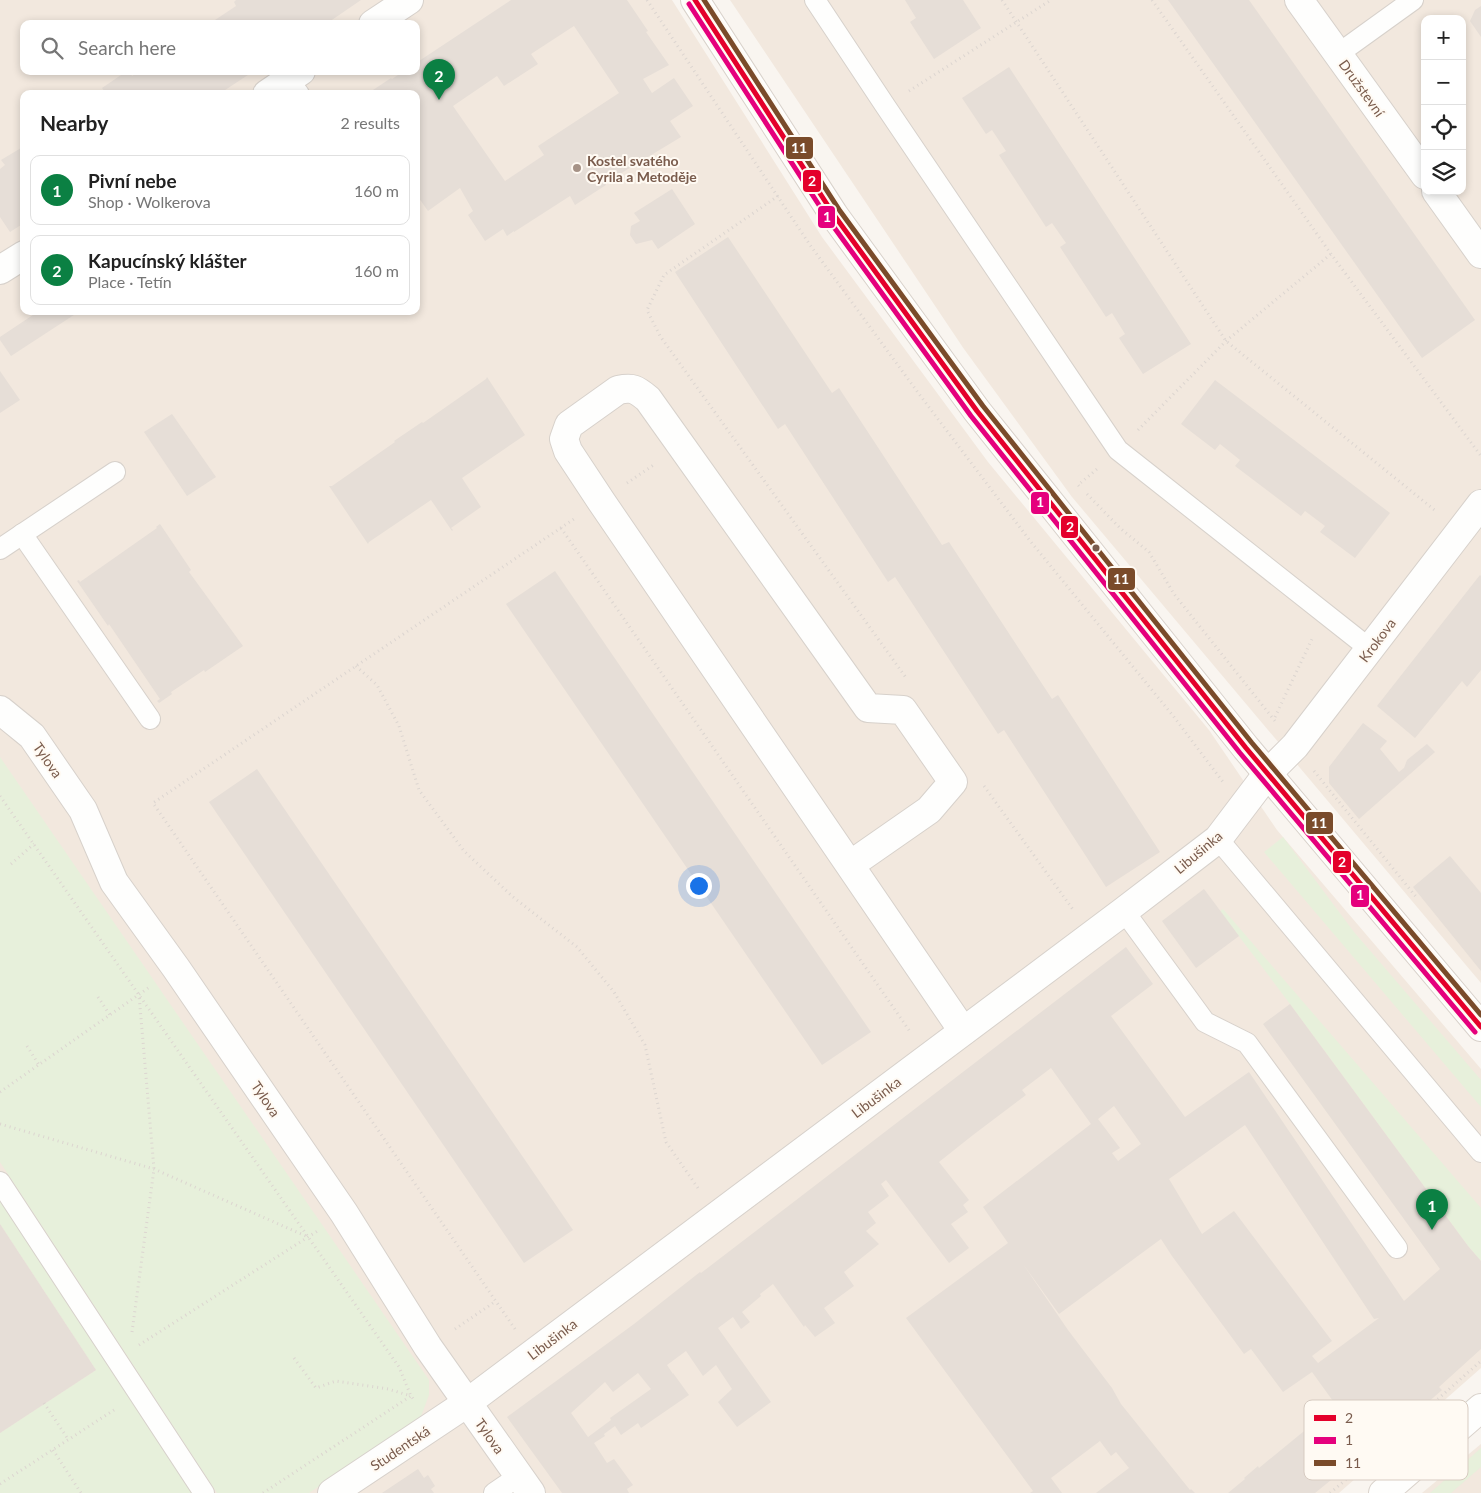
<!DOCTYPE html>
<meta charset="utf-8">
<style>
body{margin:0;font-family:Lato,sans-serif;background:#f6f6f6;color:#222}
.controls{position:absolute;right:15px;top:15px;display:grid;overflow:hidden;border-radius:10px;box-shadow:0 2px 8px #0003}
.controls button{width:45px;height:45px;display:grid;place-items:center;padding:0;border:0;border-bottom:1px solid #e0e0e0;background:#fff;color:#222;font:25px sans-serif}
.you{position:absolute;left:698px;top:885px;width:18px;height:18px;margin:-12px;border:4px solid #fff;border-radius:50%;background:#1a73e8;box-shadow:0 0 0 8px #1a73e833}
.badge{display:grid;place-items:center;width:32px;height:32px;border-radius:50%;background:#0b8043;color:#fff;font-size:16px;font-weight:700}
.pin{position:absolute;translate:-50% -41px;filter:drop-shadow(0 1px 2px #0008)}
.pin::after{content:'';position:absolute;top:26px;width:18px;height:15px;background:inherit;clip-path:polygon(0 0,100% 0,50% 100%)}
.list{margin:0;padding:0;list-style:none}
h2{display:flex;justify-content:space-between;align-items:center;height:65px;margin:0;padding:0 20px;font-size:21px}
h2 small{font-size:16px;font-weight:400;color:#767676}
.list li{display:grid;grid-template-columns:32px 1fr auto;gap:15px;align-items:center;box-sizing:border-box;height:70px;margin:0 10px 10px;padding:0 10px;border:1px solid #e0e0e0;border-radius:10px}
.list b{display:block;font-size:19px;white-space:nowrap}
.list p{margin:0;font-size:16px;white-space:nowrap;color:#767676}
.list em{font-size:16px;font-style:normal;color:#767676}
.icon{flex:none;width:28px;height:28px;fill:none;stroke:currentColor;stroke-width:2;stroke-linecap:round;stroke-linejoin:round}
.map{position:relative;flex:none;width:1481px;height:1493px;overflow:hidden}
.search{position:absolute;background:#fff;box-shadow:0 2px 8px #0003;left:20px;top:20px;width:400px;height:55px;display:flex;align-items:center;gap:12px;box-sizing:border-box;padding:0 18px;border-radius:10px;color:#767676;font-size:19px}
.panel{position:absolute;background:#fff;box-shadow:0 2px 8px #0003;left:20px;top:90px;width:400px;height:225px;border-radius:10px}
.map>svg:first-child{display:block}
.residential{fill:#f2e8de;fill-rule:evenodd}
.green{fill:#e7f0db}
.building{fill:#e6ded7;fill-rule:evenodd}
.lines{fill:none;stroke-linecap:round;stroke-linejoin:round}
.service-casing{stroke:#d7d1cb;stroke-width:22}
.minor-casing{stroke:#d7d1cb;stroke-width:30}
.secondary-casing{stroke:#d9d2cb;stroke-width:30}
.path{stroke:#dcd5d0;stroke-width:3;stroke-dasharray:1 4;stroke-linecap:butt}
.service{stroke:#fefefd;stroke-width:20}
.minor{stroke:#fefefd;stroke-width:28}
.secondary{stroke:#fefefd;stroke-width:28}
.bus-1-casing{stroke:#fffaf3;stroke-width:9}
.bus-2-casing{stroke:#fffaf3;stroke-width:9}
.bus-3-casing{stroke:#fffaf3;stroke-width:9}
.bus-1{stroke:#e4002b;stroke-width:5}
.bus-2{stroke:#e5007d;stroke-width:5}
.bus-3{stroke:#7a4b2a;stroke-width:5}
.poi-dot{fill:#a69286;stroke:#fffaf3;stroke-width:2}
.bus-dot{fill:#7a5c4d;stroke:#fffaf3;stroke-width:2}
.labels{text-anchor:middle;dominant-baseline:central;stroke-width:4;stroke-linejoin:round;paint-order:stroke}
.street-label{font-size:14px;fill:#7a5c4d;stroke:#fffaf3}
.poi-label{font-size:14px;font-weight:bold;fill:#7a5c4d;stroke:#fffaf3;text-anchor:start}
.key{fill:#fffaf3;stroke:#d7cbc1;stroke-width:1}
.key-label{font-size:14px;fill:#7a5c4d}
.line-badge{stroke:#fffaf3;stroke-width:2}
.badge-label{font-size:14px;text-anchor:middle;font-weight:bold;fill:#fff}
</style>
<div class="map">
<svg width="1481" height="1493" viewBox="0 0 1481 1493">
<rect width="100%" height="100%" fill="#f9f5f0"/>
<!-- residential -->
<g class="residential">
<path d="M 0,0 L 672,0 L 822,237 L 988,462 L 1209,730 L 1277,830 L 1481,1069 L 1481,1368 L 1339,1493 L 0,1493 ZM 24,24 L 416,24 L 416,71 L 24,71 ZM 24,94 L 416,94 L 416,311 L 24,311 Z"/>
<path d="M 730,0 L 1481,0 L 1481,983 L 1072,497 L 964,349 ZM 1425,19 L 1462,19 L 1462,191 L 1425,191 Z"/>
<path d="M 1481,1444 L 1481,1493 L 1422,1493 Z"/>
</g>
<!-- green -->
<g class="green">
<path d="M 0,757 L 429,1380 L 429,1395 L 420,1419 L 309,1493 L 217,1493 L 0,1162 Z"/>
<path d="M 1283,837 L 1354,932 L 1481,1080 L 1481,1107 L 1264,852 Z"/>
<path d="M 1223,909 L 1481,1208 L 1481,1261 L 1468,1246 L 1290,1004 L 1220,911 Z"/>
<path d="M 0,1196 L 195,1493 L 0,1493 L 0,1433 L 96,1370 L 0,1224 Z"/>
<path d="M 1481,1448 L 1481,1467 L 1451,1493 L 1430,1493 Z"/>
</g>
<!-- building -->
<g class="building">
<path d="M 236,0 L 361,0 L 326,24 L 209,24 L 236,6 L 234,2 Z"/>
<path d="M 511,0 L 627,0 L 648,31 L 646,32 L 669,65 L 643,79 L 652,93 L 674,78 L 693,106 L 670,121 L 681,137 L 605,183 L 606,185 L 575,205 L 570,196 L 514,232 L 514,231 L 507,236 L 503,229 L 485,241 L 468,215 L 473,211 L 460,188 L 428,211 L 416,194 L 416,94 L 367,94 L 391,78 L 392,79 L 404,71 L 416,71 L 416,63 ZM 574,26 L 619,93 L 538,146 L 544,155 L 505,181 L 453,106 L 497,76 L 504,86 L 538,64 L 531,54 Z"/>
<path d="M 905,0 L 963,0 L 981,28 L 934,59 L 910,22 L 916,18 Z"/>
<path d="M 1168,0 L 1249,0 L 1475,320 L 1422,358 Z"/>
<path d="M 1481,6 L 1481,37 L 1470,21 L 1475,10 Z"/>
<path d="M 1009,67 L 1191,344 L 1143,374 L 1119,338 L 1125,334 L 1112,313 L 1106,317 L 1060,247 L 1066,243 L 1052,223 L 1046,227 L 999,155 L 1006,151 L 992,130 L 986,134 L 962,98 Z"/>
<path d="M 127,71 L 129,71 L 132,76 L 140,71 L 254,71 L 219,94 L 102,94 L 105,92 L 102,88 Z"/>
<path d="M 21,148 L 24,152 L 24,223 L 10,232 L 0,217 L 0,169 L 5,165 L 1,160 Z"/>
<path d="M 672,189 L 695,224 L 658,249 L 652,240 L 636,244 L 630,235 L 631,226 L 640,221 L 634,213 Z"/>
<path d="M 728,237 L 832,393 L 839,388 L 942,545 L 949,542 L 1052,699 L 1058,695 L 1160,852 L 1106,887 L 1004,730 L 998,734 L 895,577 L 888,582 L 785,424 L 778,429 L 675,272 Z"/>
<path d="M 39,311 L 80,311 L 11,356 L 0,340 L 0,337 Z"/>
<path d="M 0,371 L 20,400 L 0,413 Z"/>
<path d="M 487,377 L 525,435 L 462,478 L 481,507 L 451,528 L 453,530 L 452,531 L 431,500 L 369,542 L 368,544 L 329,486 L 332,486 L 395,442 L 394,441 L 422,422 L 423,423 L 486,379 Z"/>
<path d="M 1215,380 L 1390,513 L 1355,558 L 1320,532 L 1325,526 L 1305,511 L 1301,516 L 1235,466 L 1240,460 L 1220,444 L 1215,450 L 1181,424 Z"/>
<path d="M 172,414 L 216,477 L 187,496 L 144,432 Z"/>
<path d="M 160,524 L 191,570 L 189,572 L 243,646 L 205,672 L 204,670 L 171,692 L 172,694 L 159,703 L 157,701 L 160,699 L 109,624 L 108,626 L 77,581 L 79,580 L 80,582 L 157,528 L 156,527 Z"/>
<path d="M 555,571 L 871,1032 L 822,1065 L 506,604 Z"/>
<path d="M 1480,575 L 1481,576 L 1481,670 L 1467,687 L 1462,681 L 1415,738 L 1377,706 Z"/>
<path d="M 1363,723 L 1387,741 L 1380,749 L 1399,772 L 1404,768 L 1407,760 L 1427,744 L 1435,752 L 1359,819 L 1329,783 L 1329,767 Z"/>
<path d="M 257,769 L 573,1230 L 524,1263 L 209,802 Z"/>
<path d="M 1450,856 L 1481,893 L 1481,971 L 1413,887 Z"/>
<path d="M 1204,889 L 1239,936 L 1196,968 L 1162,921 Z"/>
<path d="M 1126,947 L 1153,984 L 1111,1016 L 1185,1117 L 1249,1072 L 1404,1301 L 1440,1269 L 1263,1024 L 1290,1004 L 1468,1246 L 1481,1261 L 1481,1349 L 1439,1387 L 1442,1390 L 1370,1453 L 1368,1450 L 1315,1493 L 1228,1493 L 1245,1479 L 1244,1478 L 1258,1466 L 1259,1468 L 1331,1409 L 1335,1411 L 1338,1408 L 1312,1372 L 1283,1392 L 1251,1349 L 1244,1354 L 1172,1256 L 1161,1239 L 1059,1314 L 1023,1264 L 1068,1330 L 1112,1388 L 1121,1404 L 1190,1490 L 1191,1489 L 1195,1493 L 1096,1493 L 1129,1468 L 1116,1452 L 1111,1456 L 1100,1441 L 1051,1478 L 1062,1493 L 1030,1493 L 1033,1491 L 906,1318 L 1008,1243 L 983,1207 L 1091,1124 L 1051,1068 L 1022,1090 L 1026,1095 L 973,1135 L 939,1162 L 969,1200 L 963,1205 L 968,1212 L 951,1224 L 969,1248 L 949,1263 L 886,1180 L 881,1184 L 889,1196 L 868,1212 L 876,1223 L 866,1231 L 879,1244 L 844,1272 L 854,1286 L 824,1308 L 835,1323 L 815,1337 L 805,1325 L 804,1327 L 773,1284 L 760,1294 L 761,1296 L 742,1312 L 750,1322 L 741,1329 L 733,1317 L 718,1328 L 771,1402 L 737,1427 L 718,1402 L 732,1389 L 716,1365 L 703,1376 L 686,1351 L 667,1365 L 673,1374 L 673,1373 L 689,1395 L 641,1428 L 638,1423 L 621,1435 L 615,1426 L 604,1434 L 605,1436 L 594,1443 L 607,1463 L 614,1459 L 633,1485 L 627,1489 L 629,1493 L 562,1493 L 507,1417 L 634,1324 L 700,1272 L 701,1273 ZM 1114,1106 L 1141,1144 L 1118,1161 L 1112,1153 L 1120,1148 L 1098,1119 ZM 1245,1125 L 1374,1319 L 1379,1318 L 1318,1363 L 1312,1356 L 1332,1341 L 1234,1211 L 1202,1234 L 1169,1179 ZM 638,1373 L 651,1389 L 610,1418 L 611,1420 L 588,1437 L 571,1413 L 605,1382 L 613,1392 Z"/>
<path d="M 0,1224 L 96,1370 L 0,1433 Z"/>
<path d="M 418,1469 L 424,1478 L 428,1475 L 435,1486 L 431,1489 L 434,1493 L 382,1493 Z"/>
</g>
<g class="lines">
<defs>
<g id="service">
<path d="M 815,0 L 886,107 L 1118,450 L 1370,649"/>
<path d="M 1338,54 L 1413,0"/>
<path d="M 288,80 L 299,94"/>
<path d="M 22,534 L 150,719"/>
<path d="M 0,549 L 115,472"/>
<path d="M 1218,839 L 1481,1152"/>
<path d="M 1124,911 L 1205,1022 L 1247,1043 L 1397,1248"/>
<path d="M 0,1182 L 204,1493"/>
<path d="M 494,1493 L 519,1476"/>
</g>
<g id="minor">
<path d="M 1299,0 L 1425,175"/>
<path d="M 373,24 L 409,0"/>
<path d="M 267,94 L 301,71"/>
<path d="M 1436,191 L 1481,254"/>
<path d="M 0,270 L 24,255"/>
<path d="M 0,710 L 32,736 L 83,810 L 114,882 L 176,968 L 344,1213 L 428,1347 L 531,1493"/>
<path d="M 850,865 L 929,810 L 953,782 L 903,710 L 868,708 L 648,399 C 636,389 633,387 618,390 L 569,425 L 564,439 L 568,451 L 601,501 L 963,1031"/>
<path d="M 332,1493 L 467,1403 L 1124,911 L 1218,839 L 1268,773 L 1295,746 L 1481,504"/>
</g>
<g id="secondary">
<path d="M 695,0 L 834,215 L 977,411 L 1246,748 L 1481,1027"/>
<path d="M 1383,1493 L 1481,1408"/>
</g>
</defs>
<!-- service casing -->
<use href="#service" class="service-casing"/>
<!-- minor casing -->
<use href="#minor" class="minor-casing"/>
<!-- secondary casing -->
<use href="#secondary" class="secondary-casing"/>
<!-- path -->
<g class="path">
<path d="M 647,0 L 810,245 L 919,394 L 1031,542 L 1174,717 L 1223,782"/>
<path d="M 1002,0 L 1226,341 L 1437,512"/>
<path d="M 1152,0 L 1331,254 L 1481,456"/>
<path d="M 909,91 L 1051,0"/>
<path d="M 778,196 L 664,275 L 647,310 L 660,336 L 907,679"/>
<path d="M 1138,430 L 1226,341 L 1331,254"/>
<path d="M 627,483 L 655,464"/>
<path d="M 1079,486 L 1078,485 L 1097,469"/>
<path d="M 1087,494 L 1120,528 L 1149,552 L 1174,594 L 1275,721"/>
<path d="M 561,528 L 911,1033"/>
<path d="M 356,666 L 377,685 L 399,726 L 419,790 L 464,851 L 513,897 L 577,947 L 614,992 L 645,1045 L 666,1142 L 700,1191"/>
<path d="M 1275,717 L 1312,639"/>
<path d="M 1314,771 L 1417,898"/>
<path d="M 984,786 L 1074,911"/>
<path d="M 0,796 L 399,1367 L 411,1396 L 415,1401"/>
<path d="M 11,864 L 34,844"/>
<path d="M 98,997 L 110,1015"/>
<path d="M 27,1046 L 39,1065"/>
<path d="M 0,1092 L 151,986"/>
<path d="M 0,1124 L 154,1169 L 308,1237"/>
<path d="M 455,1329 L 496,1301"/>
<path d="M 515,1329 L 153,803 L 574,519"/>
<path d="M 132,1332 L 154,1169 L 139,995"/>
<path d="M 139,1345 L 319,1230"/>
<path d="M 294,1358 L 316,1388 L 336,1381 L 388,1389 L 411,1396"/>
<path d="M 44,1403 L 68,1439"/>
<path d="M 1404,1429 L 1481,1361"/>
<path d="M 53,1450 L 81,1493"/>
<path d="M 0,1484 L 117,1408"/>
<path d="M 263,1493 L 411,1396"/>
<path d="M 1330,1493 L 1360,1468"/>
</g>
<!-- service -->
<use href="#service" class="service"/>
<!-- minor -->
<use href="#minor" class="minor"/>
<!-- secondary -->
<use href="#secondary" class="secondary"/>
<defs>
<path id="bus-1" d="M 695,0 L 834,215 L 977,411 L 1246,748 L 1481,1027"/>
<path id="bus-2" d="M 689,4 L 828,219 L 971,416 L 1240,753 L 1475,1032"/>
<path id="bus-3" d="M 704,0 L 840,211 L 983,406 L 1252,743 L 1481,1015"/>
</defs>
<!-- bus-1 casing -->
<use href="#bus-1" class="bus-1-casing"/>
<!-- bus-2 casing -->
<use href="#bus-2" class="bus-2-casing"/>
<!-- bus-3 casing -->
<use href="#bus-3" class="bus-3-casing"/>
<!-- bus-1 -->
<use href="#bus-1" class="bus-1"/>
<!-- bus-2 -->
<use href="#bus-2" class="bus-2"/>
<!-- bus-3 -->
<use href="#bus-3" class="bus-3"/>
</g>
<!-- markers -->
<circle class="poi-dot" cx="577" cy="168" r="5"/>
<circle class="bus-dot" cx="1096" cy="548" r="4.5"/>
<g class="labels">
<!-- street labels -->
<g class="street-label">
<text transform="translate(1362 88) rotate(54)">Družstevní</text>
<text transform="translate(1377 640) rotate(-53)">Krokova</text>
<text transform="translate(48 760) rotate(55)">Tylova</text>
<text transform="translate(1198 852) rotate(-40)">Libušinka</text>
<text transform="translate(876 1097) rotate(-37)">Libušinka</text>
<text transform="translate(266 1099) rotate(56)">Tylova</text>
<text transform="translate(552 1339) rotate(-37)">Libušinka</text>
<text transform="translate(490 1436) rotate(55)">Tylova</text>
<text transform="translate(400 1448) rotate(-34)">Studentská</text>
</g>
<!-- poi labels -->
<g class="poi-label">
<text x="587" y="160">Kostel svatého<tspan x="587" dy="16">Cyrila a Metoděje</tspan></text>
</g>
</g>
<!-- legend -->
<rect x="1304" y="1400" width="164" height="80" rx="8" class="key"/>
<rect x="1314" y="1415" width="22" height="6" fill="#e4002b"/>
<rect x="1314" y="1437" width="22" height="7" fill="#e5007d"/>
<rect x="1314" y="1460" width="22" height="6" fill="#7a4b2a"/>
<g class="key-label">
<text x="1345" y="1423">2</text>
<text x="1345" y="1445">1</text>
<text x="1345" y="1468">11</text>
</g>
<g class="line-badge">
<rect x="785" y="136" width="29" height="24" rx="5" fill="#7a4b2a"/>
<rect x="802" y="169" width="20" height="24" rx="5" fill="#e4002b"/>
<rect x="817" y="205" width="19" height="24" rx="5" fill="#e5007d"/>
<rect x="1030" y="491" width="20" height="24" rx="5" fill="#e5007d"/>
<rect x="1060" y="515" width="19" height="24" rx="5" fill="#e4002b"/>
<rect x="1107" y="567" width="29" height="24" rx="5" fill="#7a4b2a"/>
<rect x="1305" y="811" width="29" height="24" rx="5" fill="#7a4b2a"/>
<rect x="1332" y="850" width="20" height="24" rx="5" fill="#e4002b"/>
<rect x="1350" y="884" width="20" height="24" rx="5" fill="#e5007d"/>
</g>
<g class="badge-label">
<text x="799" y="153">11</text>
<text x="812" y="186">2</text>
<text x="827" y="222">1</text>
<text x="1040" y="507">1</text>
<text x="1070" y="532">2</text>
<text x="1121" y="584">11</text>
<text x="1319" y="828">11</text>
<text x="1342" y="867">2</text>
<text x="1360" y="900">1</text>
</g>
</svg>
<div class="controls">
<button>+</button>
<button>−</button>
<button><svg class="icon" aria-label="locate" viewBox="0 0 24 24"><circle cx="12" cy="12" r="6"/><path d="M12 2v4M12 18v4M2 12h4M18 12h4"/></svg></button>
<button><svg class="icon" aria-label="layers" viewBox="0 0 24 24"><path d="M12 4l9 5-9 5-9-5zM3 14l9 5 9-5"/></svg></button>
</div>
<div class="you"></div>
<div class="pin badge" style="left:1432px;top:1230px">1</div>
<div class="pin badge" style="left:439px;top:100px">2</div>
<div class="search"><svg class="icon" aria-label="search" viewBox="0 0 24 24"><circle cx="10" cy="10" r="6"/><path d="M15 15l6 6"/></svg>Search here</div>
<section class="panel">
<h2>Nearby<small>2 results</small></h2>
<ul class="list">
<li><span class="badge">1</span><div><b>Pivní nebe</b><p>Shop · Wolkerova</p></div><em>160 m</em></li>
<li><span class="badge">2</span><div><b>Kapucínský klášter</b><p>Place · Tetín</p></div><em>160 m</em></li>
</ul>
</section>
</div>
